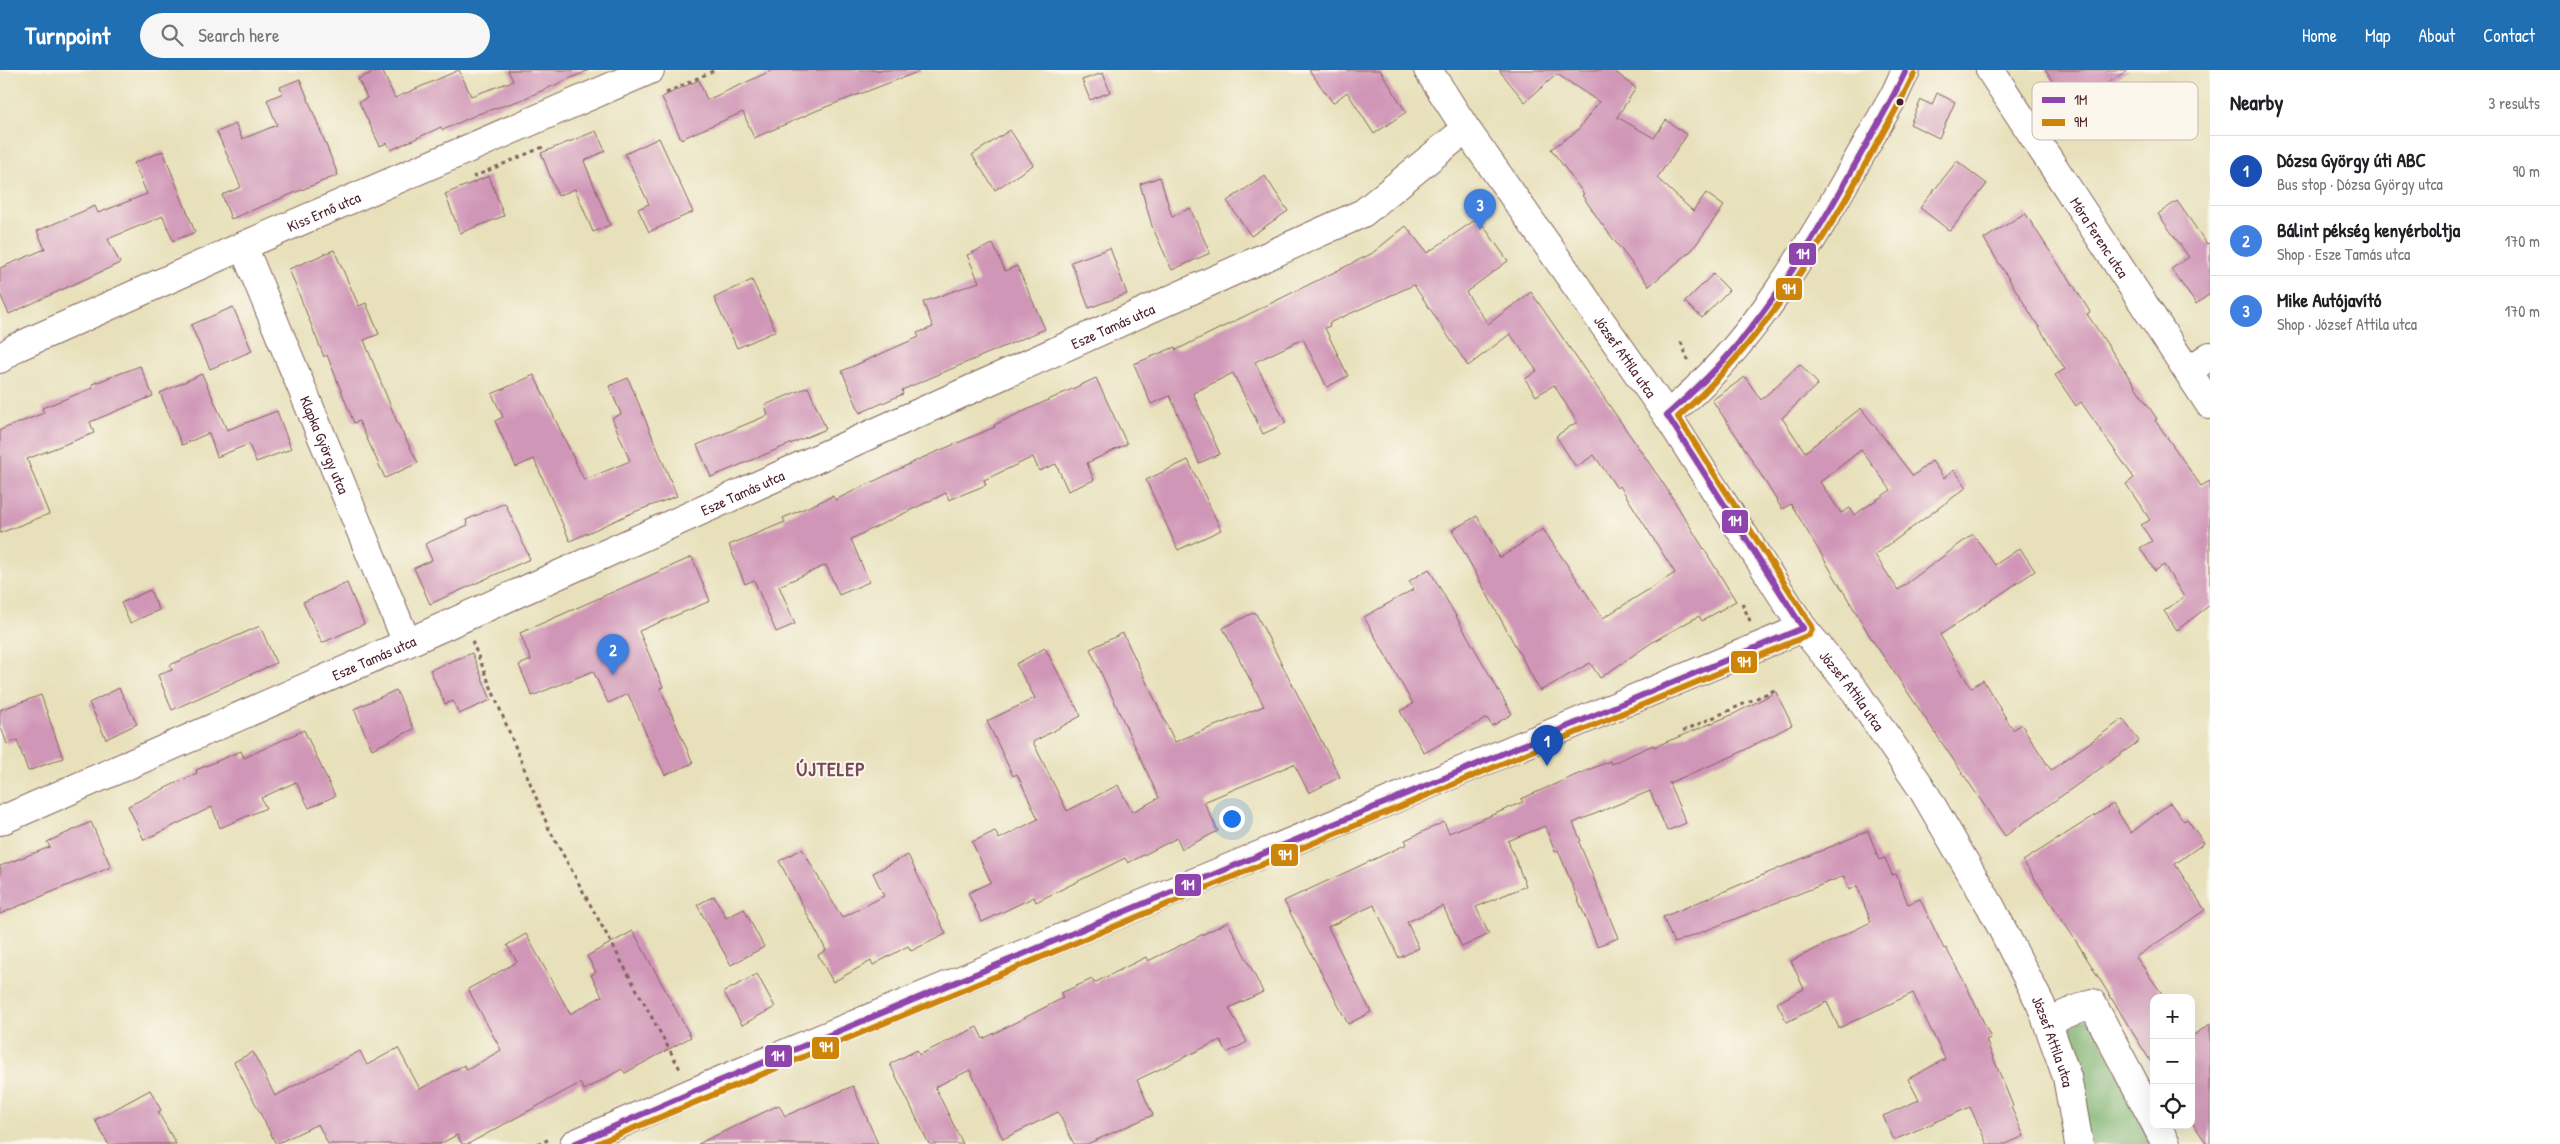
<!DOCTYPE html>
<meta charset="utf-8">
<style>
body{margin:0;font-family:"Patrick Hand",sans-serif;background:#f6f6f6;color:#202124}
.controls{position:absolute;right:15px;bottom:15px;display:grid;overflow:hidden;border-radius:10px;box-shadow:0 5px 20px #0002}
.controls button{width:45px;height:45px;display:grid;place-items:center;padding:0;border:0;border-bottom:1px solid #e0e0e0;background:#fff;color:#202124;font:25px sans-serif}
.you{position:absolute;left:1231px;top:748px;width:18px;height:18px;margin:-12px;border:4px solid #fff;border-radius:50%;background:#1a73e8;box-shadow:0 0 0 8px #1a73e833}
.badge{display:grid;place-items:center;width:32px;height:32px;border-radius:50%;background:#1f6fb2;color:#fff;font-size:16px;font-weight:700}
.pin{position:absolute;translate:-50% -41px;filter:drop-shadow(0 1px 2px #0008)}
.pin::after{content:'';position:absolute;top:26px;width:18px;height:15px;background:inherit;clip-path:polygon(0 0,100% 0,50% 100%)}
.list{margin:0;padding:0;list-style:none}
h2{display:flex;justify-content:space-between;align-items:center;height:65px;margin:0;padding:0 20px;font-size:21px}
h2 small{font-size:16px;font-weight:400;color:#757577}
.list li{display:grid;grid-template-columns:32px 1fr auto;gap:15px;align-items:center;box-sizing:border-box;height:70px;padding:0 20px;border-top:1px solid #e0e0e0}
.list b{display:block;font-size:19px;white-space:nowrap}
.list p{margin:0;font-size:16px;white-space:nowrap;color:#757577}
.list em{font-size:16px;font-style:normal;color:#757577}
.icon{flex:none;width:28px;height:28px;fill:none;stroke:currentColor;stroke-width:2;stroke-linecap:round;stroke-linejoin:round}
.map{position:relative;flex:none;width:2210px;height:1074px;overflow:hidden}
header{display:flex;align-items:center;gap:30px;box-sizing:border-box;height:70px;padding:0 25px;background:#1f6fb2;color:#fff}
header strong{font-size:24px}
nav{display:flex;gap:28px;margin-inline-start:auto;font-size:18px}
.search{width:350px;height:45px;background:#f6f6f6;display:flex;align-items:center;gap:12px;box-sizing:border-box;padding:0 18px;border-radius:28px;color:#757577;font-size:19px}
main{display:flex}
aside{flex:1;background:#fff}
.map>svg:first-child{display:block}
.forest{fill:#77ae6b;stroke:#60664b}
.building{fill:#d096b7;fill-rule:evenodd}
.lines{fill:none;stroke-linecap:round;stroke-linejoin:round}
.minor-casing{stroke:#81635d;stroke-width:30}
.path{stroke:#81635d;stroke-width:3;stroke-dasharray:4 4;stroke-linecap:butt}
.minor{stroke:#fff;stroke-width:28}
.bus-1-casing{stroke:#fbf7ec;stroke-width:10}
.bus-2-casing{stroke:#fbf7ec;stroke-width:10}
.bus-1{stroke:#8e44ad;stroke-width:6}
.bus-2{stroke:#cc840b;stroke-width:6}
.bus-dot{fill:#4a1f2b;stroke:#fbf7ec;stroke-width:2}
.labels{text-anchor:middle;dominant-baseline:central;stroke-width:4;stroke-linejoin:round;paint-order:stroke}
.street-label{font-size:15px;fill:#4a1f2b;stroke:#fbf7ec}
.district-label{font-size:20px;font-weight:bold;letter-spacing:1px;fill:#79495c;stroke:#fbf7ec}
.key{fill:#fbf7ec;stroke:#c6b6b2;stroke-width:1}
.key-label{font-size:14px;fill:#4a1f2b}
.line-badge{stroke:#fbf7ec;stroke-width:2}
.badge-label{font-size:14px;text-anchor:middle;font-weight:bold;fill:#fff}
</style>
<header>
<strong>Turnpoint</strong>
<div class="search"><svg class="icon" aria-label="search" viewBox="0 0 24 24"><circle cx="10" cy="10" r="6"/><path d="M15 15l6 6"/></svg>Search here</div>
<nav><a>Home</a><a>Map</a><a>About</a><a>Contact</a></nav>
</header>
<main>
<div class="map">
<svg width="2210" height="1074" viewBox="0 0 2210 1074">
<rect width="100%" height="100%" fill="#fbf7ec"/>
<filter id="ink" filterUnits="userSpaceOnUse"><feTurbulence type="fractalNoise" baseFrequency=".02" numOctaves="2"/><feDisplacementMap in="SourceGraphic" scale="10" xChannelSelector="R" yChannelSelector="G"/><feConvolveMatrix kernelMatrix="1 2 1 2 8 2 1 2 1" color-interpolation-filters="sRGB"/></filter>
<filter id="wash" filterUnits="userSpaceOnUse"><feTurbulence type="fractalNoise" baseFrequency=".0096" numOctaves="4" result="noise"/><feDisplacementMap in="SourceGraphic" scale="20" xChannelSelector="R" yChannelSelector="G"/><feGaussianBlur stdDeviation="1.12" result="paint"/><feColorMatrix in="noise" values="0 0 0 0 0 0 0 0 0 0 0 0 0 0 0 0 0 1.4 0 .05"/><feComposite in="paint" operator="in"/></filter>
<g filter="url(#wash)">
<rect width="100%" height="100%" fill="#e7e0ba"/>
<!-- forest -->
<path class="forest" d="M 2090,950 L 2155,1074 L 2090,1074 L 2068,970 L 2069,959 L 2079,951 Z"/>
<g id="blocks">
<!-- building -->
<g class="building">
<path d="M 378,0 L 382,0 L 395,28 L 459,0 L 471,26 L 513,11 L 508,0 L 589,0 L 521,30 L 478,44 L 443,60 L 441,57 L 391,80 L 387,73 L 380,76 L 359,32 L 367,28 L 358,9 Z"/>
<path d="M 773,0 L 920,0 L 920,1 L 818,40 L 754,68 L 743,42 L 681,69 L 662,27 L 699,10 L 707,30 Z"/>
<path d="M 1309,0 L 1380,0 L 1406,42 L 1374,64 L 1347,22 L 1333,33 Z"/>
<path d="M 1499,0 L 1613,0 L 1636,18 L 1617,47 L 1654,68 L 1666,50 L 1687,65 L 1657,108 L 1693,141 L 1706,123 L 1724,136 L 1692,180 L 1649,216 L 1601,153 L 1582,125 L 1584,124 L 1551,79 L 1577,61 L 1599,32 L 1557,4 L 1525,32 Z"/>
<path d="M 2045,0 L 2128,0 L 2065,41 L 2052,19 L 2056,16 Z"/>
<path d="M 1103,3 L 1110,22 L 1090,30 L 1082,10 Z"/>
<path d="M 300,9 L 338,105 L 231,149 L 222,125 L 241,117 L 217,62 L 236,54 L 242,69 L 277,55 L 267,30 L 283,23 L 280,17 Z"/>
<path d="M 1937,23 L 1955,32 L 1939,68 L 1910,54 L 1921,30 L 1932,35 Z"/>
<path d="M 1010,60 L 1033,95 L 995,120 L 972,85 Z"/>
<path d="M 596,61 L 605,81 L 584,91 L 610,155 L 593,162 L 575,119 L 558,126 L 541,83 Z"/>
<path d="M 659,68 L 693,142 L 649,162 L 638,139 L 649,134 L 625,84 Z"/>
<path d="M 163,81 L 195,162 L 173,171 L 163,146 L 108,169 L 120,193 L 9,244 L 0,224 L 0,198 L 45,179 L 37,161 L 95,136 L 98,143 L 147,124 L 134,93 Z"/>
<path d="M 1957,91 L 1987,114 L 1950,161 L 1920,138 Z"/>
<path d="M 489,106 L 504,146 L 460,163 L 445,124 Z"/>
<path d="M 1265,106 L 1288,141 L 1251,166 L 1227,131 Z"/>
<path d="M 1160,107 L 1172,147 L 1190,138 L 1210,183 L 1172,200 L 1152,156 L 1140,114 Z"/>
<path d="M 2177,131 L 2207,174 L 2210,173 L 2210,224 L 2196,234 L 2171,199 L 2189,187 L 2158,144 Z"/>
<path d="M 2025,143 L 2066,206 L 2067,205 L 2090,242 L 2087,244 L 2157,349 L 2155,350 L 2201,416 L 2210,411 L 2210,535 L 2177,560 L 2164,541 L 2184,527 L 2164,495 L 2155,501 L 2140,478 L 2152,471 L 2141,455 L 2150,450 L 2126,414 L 2134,408 L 2081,332 L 2076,336 L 2055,305 L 2065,299 L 1984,169 Z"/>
<path d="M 1478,148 L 1508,191 L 1466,222 L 1488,254 L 1531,222 L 1665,416 L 1736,531 L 1702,551 L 1699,546 L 1654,571 L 1600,608 L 1590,593 L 1540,621 L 1452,460 L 1477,446 L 1500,488 L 1543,459 L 1603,548 L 1675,503 L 1620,416 L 1617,418 L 1594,385 L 1576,397 L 1556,366 L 1577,352 L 1554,315 L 1536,326 L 1525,309 L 1537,301 L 1510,264 L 1468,296 L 1414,215 L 1329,253 L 1330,256 L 1325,258 L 1348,306 L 1327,317 L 1303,269 L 1255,292 L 1286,353 L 1263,364 L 1233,303 L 1193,323 L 1220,384 L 1199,393 L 1170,326 L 1151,334 L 1134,294 L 1175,277 L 1176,280 L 1371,184 L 1406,156 L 1427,183 Z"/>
<path d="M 993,174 L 1005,201 L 1017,196 L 1045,259 L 902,320 L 903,324 L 860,343 L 842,301 L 919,267 L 917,263 L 933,257 L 923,232 L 979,212 L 967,185 Z"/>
<path d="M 1110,178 L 1127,224 L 1089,238 L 1071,192 Z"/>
<path d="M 334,180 L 359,236 L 366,233 L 379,264 L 364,270 L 397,352 L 418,393 L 385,408 L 359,351 L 354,353 L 327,285 L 324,287 L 289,199 Z"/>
<path d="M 1713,204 L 1729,220 L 1702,248 L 1685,232 Z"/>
<path d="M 752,210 L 776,261 L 737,278 L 714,228 Z"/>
<path d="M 233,237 L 252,281 L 210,299 L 191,255 Z"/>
<path d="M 1800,294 L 1818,314 L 1782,348 L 1805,382 L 1861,338 L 1913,406 L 1932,391 L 1944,408 L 1954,400 L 1967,417 L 1875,485 L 1898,520 L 1973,464 L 1995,495 L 2020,478 L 2035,501 L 1940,565 L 1971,618 L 1983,610 L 2013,660 L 2021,654 L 2051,700 L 2123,649 L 2139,671 L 2005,766 L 1873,571 L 1791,434 L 1782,439 L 1740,371 L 1712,330 L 1745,307 L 1761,330 ZM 1861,380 L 1891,420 L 1854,445 L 1850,438 L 1841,443 L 1820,412 Z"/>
<path d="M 140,296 L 153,326 L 90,352 L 94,363 L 27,389 L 49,444 L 0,463 L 0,360 L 44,343 L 42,338 L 93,318 L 92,314 Z"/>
<path d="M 202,304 L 227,360 L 277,341 L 291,379 L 256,392 L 249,374 L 217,387 L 209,363 L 182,375 L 160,323 Z"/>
<path d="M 534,305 L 584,410 L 630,391 L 612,348 L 621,344 L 609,316 L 628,308 L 677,426 L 634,442 L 570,471 L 534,389 L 516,397 L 495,351 L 503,347 L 492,324 Z"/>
<path d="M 1096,308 L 1127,374 L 1087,393 L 1094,410 L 1068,421 L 1056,394 L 1039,401 L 1033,387 L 984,410 L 986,415 L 949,430 L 946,423 L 851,469 L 869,512 L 839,525 L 826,495 L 779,516 L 795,554 L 776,562 L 754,510 L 745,514 L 729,475 L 785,452 L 783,448 L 833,426 L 835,430 L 922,388 L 995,357 L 994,355 Z"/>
<path d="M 808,317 L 826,359 L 711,407 L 697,375 L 768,345 L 765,335 Z"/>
<path d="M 1188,390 L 1221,460 L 1178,480 L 1146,410 Z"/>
<path d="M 505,433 L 530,489 L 430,534 L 414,498 L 432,490 L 425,474 L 468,455 L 466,450 Z"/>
<path d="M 692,487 L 710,531 L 639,561 L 663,617 L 660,618 L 693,693 L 665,705 L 628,624 L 608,633 L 593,601 L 532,626 L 519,595 L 531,590 L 520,563 Z"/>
<path d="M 1429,499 L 1512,644 L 1492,656 L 1487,648 L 1424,683 L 1400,641 L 1413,634 L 1364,547 L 1414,519 L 1409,511 Z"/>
<path d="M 347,513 L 364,554 L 322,573 L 303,532 Z"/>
<path d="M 150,520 L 159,540 L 130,553 L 121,533 Z"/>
<path d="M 1255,542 L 1340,707 L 1309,723 L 1294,694 L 1204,732 L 1218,761 L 1182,779 L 1177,768 L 1128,793 L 1125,788 L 1036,832 L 1034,827 L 982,852 L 968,823 L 991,812 L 972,772 L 995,761 L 999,769 L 1038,749 L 1017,704 L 1013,706 L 987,651 L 1035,628 L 1016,594 L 1045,578 L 1081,646 L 1033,672 L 1067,741 L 1118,715 L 1132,742 L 1159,728 L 1090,579 L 1123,563 L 1175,672 L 1264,636 L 1223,558 Z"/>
<path d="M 260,556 L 276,593 L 172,640 L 158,605 L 172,600 L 170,595 Z"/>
<path d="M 472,583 L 491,630 L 459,644 L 453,631 L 445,634 L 430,600 Z"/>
<path d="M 119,618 L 137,654 L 106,669 L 89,633 Z"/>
<path d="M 396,620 L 414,659 L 372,679 L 354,639 Z"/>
<path d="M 1776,622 L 1792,655 L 1735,685 L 1669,713 L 1686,753 L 1667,761 L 1650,721 L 1573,753 L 1581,771 L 1579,772 L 1618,868 L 1597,876 L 1558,780 L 1555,782 L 1545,756 L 1508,771 L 1526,816 L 1476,837 L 1489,864 L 1462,877 L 1443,836 L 1407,852 L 1419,878 L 1399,888 L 1374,835 L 1328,857 L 1371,942 L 1348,954 L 1284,831 L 1407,774 L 1405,770 L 1444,752 L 1449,763 L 1523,732 L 1521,729 L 1576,705 L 1610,691 L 1611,694 L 1653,675 L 1654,677 L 1734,644 Z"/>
<path d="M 41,625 L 63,688 L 28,701 L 17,670 L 7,674 L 0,655 L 0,640 Z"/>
<path d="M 304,660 L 335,726 L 309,738 L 296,712 L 261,728 L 266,738 L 220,758 L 212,737 L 144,770 L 128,736 L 197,703 L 196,700 L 241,681 L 244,688 Z"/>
<path d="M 2170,733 L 2184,751 L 2187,749 L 2204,773 L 2175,794 L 2205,840 L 2136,887 L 2165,928 L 2154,928 L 2154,997 L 2076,871 L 2023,791 L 2113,734 L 2131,763 Z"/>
<path d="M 91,752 L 111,797 L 0,844 L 0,796 L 50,777 L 47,772 Z"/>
<path d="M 1868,761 L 1879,790 L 1885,788 L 1892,805 L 1896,804 L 1908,834 L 1920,829 L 1944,879 L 1946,878 L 1967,917 L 1991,968 L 1986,970 L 2013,1036 L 2011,1037 L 2024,1066 L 2006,1074 L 1987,1074 L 1970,1037 L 1894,1070 L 1883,1046 L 1919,1030 L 1908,1009 L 1945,989 L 1913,923 L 1839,958 L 1827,932 L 1787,952 L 1777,933 L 1804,919 L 1791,891 L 1871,852 L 1857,816 L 1849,820 L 1844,806 L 1674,873 L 1663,847 Z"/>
<path d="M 802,779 L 842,848 L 884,826 L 873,803 L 908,785 L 946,864 L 911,881 L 908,876 L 873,895 L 871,891 L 833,912 L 818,885 L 826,880 L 779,791 Z"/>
<path d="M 714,826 L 726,848 L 744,839 L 764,877 L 731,895 L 697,835 Z"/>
<path d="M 1228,852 L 1263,922 L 1229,938 L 1247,972 L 1227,983 L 1220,970 L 1137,1010 L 1153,1045 L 1087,1074 L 1074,1074 L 1058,1042 L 1003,1069 L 970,1000 L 935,1017 L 963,1074 L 929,1074 L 890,994 L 917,980 L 919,985 L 977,957 L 983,969 L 1063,928 L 1061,923 L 1092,909 L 1094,913 L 1146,887 L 1148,891 Z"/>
<path d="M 633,861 L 691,967 L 625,1003 L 622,999 L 584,1020 L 580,1013 L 468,1074 L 462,1074 L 457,1065 L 440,1074 L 328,1074 L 318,1054 L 276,1074 L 234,992 L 253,982 L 275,1026 L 360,981 L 367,995 L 398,978 L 420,1019 L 464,995 L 467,1000 L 501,980 L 468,919 L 517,892 L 507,875 L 526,864 L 570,944 L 602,926 L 591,905 L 596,902 L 587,886 Z"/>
<path d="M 757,904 L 775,937 L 742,955 L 724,922 Z"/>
<path d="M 2210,954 L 2210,1074 L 2207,1074 L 2191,1051 L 2191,967 Z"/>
<path d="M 853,1016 L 878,1074 L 698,1074 L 779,1035 L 785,1046 Z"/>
<path d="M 150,1020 L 161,1040 L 158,1042 L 176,1074 L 108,1074 L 95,1050 Z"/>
</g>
</g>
</g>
<g filter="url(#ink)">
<use href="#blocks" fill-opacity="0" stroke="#81635d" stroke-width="1"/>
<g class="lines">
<defs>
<g id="minor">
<path id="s1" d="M 1428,0 L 1466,59 L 1667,345 L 1803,558 L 1855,621 L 1921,717 L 1991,837 L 2041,935 L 2067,1007 L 2079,1074"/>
<path id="s2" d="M 1990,0 L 2210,335"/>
<path id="s3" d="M 243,176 L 407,573"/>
<path id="s4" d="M 0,289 L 15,278 L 243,176 L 650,0"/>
<path d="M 2188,301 L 2210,286"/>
<path d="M 1667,345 C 1770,262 1829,138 1894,26 L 1906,0"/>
<path id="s5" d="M 0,751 L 407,573 L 1363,143 L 1466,59"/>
<path d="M 2047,952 L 2092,933 L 2154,1051"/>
<path d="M 2156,1055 L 2166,1074"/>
<path d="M 574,1074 L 693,1022 L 1803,558"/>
</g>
</defs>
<!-- minor casing -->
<use href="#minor" class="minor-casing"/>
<!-- path -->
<g class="path">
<path d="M 666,23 L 715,0"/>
<path d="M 473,107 L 543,77"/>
<path d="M 1681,272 L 1688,290"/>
<path d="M 1742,533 L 1751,553"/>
<path d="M 472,571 L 549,759 L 680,999"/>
<path d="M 1683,661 L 1777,619"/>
<path d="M 537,1074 L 548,1070"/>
</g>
<!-- minor -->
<use href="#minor" class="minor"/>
<defs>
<g id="bus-1">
<path d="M 1667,345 C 1692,323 1716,301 1737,275 C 1782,222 1818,161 1852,100 C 1870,67 1890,35 1906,0"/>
<path d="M 1667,345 L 1803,558"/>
<path d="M 574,1074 L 693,1022 L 1803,558"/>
</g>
<path id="bus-2" d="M 596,1074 L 1809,565 L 1812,560 L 1810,553 L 1678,347 C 1756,277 1809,195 1860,104 C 1878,71 1898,38 1914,4"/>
</defs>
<!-- bus-1 casing -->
<use href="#bus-1" class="bus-1-casing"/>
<!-- bus-2 casing -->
<use href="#bus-2" class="bus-2-casing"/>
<!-- bus-1 -->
<use href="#bus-1" class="bus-1"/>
<!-- bus-2 -->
<use href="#bus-2" class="bus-2"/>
</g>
</g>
<!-- markers -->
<circle class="bus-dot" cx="1900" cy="32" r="4.5"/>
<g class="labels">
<!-- street labels -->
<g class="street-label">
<text stroke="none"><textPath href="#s4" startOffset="356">Kiss Ernő utca</textPath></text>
<text stroke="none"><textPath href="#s2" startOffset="200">Móra Ferenc utca</textPath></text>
<text stroke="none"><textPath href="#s5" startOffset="1218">Esze Tamás utca</textPath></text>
<text stroke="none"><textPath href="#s1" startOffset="348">József Attila utca</textPath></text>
<text stroke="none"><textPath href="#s3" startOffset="215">Klapka György utca</textPath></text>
<text stroke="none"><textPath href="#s5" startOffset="812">Esze Tamás utca</textPath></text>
<text stroke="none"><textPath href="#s5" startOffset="408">Esze Tamás utca</textPath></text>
<text stroke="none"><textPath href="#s1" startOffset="752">József Attila utca</textPath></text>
<text stroke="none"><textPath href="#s1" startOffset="1158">József Attila utca</textPath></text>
</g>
<!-- district labels -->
<g class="district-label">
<text x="831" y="698">ÚJTELEP</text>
</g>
</g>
<!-- legend -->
<rect x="2032" y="12" width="166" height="58" rx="8" class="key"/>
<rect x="2042" y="27" width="23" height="6" fill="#8e44ad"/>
<rect x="2042" y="49" width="23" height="7" fill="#cc840b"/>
<g class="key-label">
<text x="2074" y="35">1M</text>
<text x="2074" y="57">9M</text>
</g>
<g class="line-badge">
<rect x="1788" y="172" width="29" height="24" rx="5" fill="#8e44ad"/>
<rect x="1775" y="207" width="28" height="24" rx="5" fill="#cc840b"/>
<rect x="1721" y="439" width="28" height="25" rx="5" fill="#8e44ad"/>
<rect x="1730" y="580" width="28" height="24" rx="5" fill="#cc840b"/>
<rect x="1270" y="773" width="29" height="24" rx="5" fill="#cc840b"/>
<rect x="1174" y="803" width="28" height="24" rx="5" fill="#8e44ad"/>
<rect x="811" y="966" width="29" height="24" rx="5" fill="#cc840b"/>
<rect x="764" y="974" width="29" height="24" rx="5" fill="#8e44ad"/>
</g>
<g class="badge-label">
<text x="1803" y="189">1M</text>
<text x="1789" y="224">9M</text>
<text x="1735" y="456">1M</text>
<text x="1744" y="597">9M</text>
<text x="1285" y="790">9M</text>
<text x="1188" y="820">1M</text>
<text x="826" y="982">9M</text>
<text x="778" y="991">1M</text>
</g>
</svg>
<div class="controls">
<button>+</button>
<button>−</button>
<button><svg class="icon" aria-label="locate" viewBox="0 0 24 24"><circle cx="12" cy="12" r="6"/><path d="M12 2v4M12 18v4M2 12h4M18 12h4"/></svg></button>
</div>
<div class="you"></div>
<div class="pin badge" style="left:1547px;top:696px;background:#1a4fb4">1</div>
<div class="pin badge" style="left:613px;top:605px;background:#3f7fe0">2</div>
<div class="pin badge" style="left:1480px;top:160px;background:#3f7fe0">3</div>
</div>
<aside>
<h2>Nearby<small>3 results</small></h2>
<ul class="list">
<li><span class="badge" style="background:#1a4fb4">1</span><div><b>Dózsa György úti ABC</b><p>Bus stop · Dózsa György utca</p></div><em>90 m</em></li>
<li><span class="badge" style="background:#3f7fe0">2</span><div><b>Bálint pékség kenyérboltja</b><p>Shop · Esze Tamás utca</p></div><em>170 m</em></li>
<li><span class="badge" style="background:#3f7fe0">3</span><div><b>Mike Autójavító</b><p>Shop · József Attila utca</p></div><em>170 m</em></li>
</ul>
</aside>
</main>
